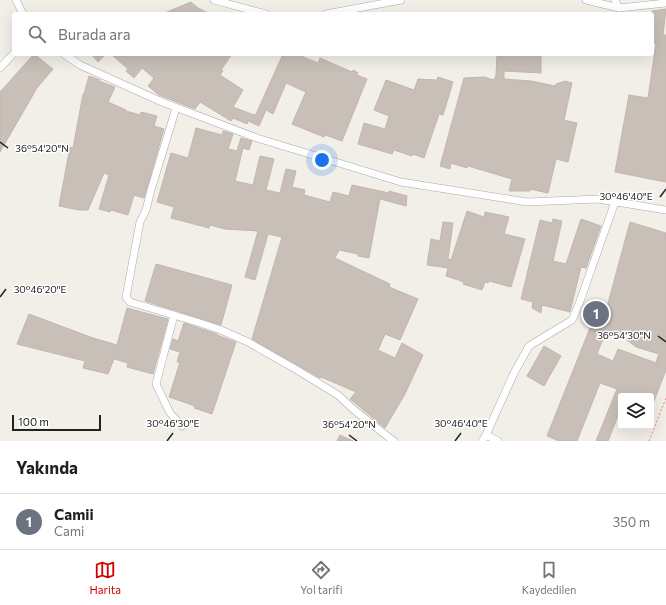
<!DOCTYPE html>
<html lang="tr">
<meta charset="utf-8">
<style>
body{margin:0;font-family:Commissioner,sans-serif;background:#f6f6f6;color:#202124}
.controls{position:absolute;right:12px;bottom:12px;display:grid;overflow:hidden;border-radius:4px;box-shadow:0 4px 16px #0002}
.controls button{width:36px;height:36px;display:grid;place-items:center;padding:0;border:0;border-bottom:1px solid #e0e0e0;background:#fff;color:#202124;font:20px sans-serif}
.scale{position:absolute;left:12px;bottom:10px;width:89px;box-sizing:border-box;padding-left:4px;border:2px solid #222;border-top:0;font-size:11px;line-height:14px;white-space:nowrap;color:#222;-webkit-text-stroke:3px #fff;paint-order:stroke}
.you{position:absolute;left:322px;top:160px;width:14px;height:14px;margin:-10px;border:3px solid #fff;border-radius:50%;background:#1a73e8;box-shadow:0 0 0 6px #1a73e833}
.badge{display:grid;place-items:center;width:26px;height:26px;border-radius:50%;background:#d40000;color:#fff;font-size:13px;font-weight:700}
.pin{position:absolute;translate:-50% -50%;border:2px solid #fff;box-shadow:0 1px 4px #0006}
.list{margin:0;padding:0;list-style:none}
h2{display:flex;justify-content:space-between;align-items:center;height:52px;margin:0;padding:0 16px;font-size:17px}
h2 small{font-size:13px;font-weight:400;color:#757577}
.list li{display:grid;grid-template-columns:26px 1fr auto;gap:12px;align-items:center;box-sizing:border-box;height:56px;padding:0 16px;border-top:1px solid #e0e0e0}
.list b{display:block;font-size:15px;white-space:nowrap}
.list p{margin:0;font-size:13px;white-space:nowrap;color:#757577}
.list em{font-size:13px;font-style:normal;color:#757577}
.icon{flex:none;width:22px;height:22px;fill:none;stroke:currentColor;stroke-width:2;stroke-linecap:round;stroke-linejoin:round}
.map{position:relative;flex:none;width:666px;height:441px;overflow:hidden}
.search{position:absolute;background:#fff;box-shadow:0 4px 16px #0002;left:12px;right:12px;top:12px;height:44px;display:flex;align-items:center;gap:10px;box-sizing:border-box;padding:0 14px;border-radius:4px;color:#757577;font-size:15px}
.sheet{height:108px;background:#fff}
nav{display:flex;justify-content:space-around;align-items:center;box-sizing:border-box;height:56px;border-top:1px solid #e0e0e0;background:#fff;font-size:11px;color:#757577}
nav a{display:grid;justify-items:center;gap:2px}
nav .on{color:#d40000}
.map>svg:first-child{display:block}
.building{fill:#c7bfb8;stroke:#c4b6ab;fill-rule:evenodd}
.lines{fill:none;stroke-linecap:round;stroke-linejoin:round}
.minor-casing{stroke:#a9a9a9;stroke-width:8}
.path{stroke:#fa8072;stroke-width:1;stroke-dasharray:2 2;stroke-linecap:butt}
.minor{stroke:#fff;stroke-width:7}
.ticks{fill:none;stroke:#222;stroke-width:1.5}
.ticks-label{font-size:10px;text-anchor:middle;fill:#222;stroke:#fff;stroke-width:3;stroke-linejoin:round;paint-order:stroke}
</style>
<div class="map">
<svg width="666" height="441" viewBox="0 0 666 441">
<rect width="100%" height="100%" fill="#f2efe9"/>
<!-- building -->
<g class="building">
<path d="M 191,2 L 198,8 L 210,14 L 162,14 Z"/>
<path d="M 666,9 L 663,35 L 666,35 L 666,182 L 615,172 L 629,95 L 648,98 L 656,43 L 652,43 L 652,11 Z"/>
<path d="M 34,54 L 53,69 L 37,88 L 0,152 L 0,92 Z"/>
<path d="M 91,54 L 106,54 L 98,62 Z"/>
<path d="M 111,54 L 232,54 L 221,70 L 223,71 L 220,75 L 243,90 L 233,107 L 254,115 L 256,114 L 283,54 L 296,54 L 318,63 L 320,58 L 352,72 L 353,70 L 358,73 L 357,75 L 367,79 L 342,141 L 325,135 L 324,137 L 292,124 L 306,92 L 286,83 L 273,114 L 266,110 L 259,126 L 248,121 L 247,124 L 233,118 L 231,121 L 200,102 L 195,109 L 159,95 L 148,86 L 154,78 L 142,68 L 134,78 L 126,71 L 128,69 Z"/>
<path d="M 497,54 L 541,54 L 541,73 L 504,71 L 504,79 L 531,81 L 555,86 L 556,84 L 565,81 L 572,83 L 564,120 L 577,123 L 568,162 L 556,159 L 548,193 L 530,189 L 530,191 L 509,191 L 512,179 L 468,166 L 467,168 L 451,163 L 450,169 L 440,166 L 464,78 L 484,77 L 494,80 L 496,75 Z"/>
<path d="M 89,76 L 100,80 L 99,81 L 115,87 L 108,102 L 126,110 L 126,111 L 140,115 L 141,112 L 157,116 L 154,126 L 164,129 L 144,198 L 134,195 L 128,215 L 111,210 L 110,212 L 99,209 L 109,175 L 104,173 L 88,210 L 79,210 L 59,206 L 70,147 L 73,148 L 83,94 L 84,94 Z"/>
<path d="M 438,77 L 453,82 L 443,115 L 439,114 L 424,158 L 413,154 L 412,156 L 394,150 L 392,154 L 358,144 L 364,123 L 385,129 L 389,116 L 374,110 L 386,80 L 414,90 L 418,79 L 437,80 Z"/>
<path d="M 196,128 L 222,135 L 223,131 L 233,134 L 228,149 L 237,151 L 241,138 L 252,141 L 249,150 L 243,148 L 235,181 L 253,185 L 260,156 L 274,159 L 266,190 L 280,193 L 286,169 L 296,171 L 292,187 L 305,190 L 304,195 L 330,202 L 333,192 L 349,196 L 352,185 L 389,193 L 389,191 L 407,196 L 406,206 L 380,199 L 369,258 L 358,256 L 358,254 L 339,250 L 335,258 L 390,284 L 389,287 L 418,299 L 400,340 L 385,334 L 378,350 L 395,358 L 402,343 L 423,355 L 405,394 L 385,428 L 350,399 L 356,392 L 321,377 L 320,378 L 252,339 L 282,237 L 268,234 L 255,280 L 245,277 L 258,231 L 225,229 L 210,225 L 209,228 L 171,218 L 174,207 L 157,202 L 171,153 L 188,158 Z"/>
<path d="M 467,211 L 484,217 L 485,212 L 509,217 L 504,234 L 525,239 L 511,287 L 489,281 L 488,283 L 485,282 L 482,290 L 463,284 L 464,282 L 446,276 L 448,268 L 427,265 L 431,239 L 440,241 L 443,222 L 453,223 L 448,259 L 451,260 Z"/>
<path d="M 553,219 L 562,221 L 553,261 L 566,264 L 581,219 L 601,226 L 586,268 L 581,267 L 570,312 L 542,305 L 541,313 L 532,308 L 533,302 L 521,299 L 540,220 L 552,223 Z"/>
<path d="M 630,222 L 666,233 L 666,370 L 651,409 L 651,396 L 621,396 L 621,408 L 608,441 L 596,441 L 617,389 L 600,383 L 577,441 L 559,441 L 547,436 L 592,323 L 589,322 L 593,304 L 607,307 ZM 606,331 L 622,335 L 622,336 L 636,347 L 659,354 L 656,362 L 659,364 L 618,349 L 613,361 L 597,354 Z"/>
<path d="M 156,264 L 232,285 L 221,325 L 145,301 Z"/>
<path d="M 127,308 L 168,319 L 153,374 L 127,367 L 128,363 L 114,359 L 108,374 L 83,368 L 85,361 L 17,344 L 29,314 L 93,338 L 117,345 Z"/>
<path d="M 184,323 L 217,334 L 217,335 L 236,342 L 212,414 L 194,408 L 195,406 L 169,397 L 180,362 L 177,362 L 180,352 L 170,349 L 173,339 L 178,341 Z"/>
<path d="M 544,346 L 561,356 L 544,386 L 527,376 Z"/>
<path d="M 340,435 L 353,441 L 337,441 Z"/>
</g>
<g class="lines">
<defs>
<g id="minor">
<path d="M 16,0 L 23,14"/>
<path d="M 214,0 L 266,14"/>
<path d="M 586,0 L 619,8"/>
<path d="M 615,0 L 619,8 L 666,3"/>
<path d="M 326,14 L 401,0"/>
<path d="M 64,54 L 80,65 L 162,102 L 257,138 L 401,182 L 527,202 L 598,199 L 666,210"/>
<path d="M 0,68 L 14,53"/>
<path d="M 176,108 L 151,190 L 146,210 L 140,222 L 126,297 L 130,302 L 197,322 L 221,330 L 248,342 L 297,370 L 338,395 L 354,410 L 387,436 L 394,441"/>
<path d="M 174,315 L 156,384 L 170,413 L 182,426"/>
<path d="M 486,435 L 498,441"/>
<path d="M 482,441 L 486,435 L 514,373 L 529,346 L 572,320 L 579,304 L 615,202"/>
</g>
</defs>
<!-- minor casing -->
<use href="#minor" class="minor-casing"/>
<!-- path -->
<path class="path" d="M 649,441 L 666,398"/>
<!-- minor -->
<use href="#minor" class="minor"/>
</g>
<!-- ticks -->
<path class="ticks" d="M 0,142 L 8,148M 660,197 L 666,189M 0,297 L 6,289M 658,336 L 666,342M 349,435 L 357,441M 167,441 L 173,433M 455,441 L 461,433"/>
<g class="ticks-label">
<text x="42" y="152">36°54'20"N</text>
<text x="626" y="200">30°46'40"E</text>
<text x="40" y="293">30°46'20"E</text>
<text x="624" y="339">36°54'30"N</text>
<text x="173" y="427">30°46'30"E</text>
<text x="461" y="427">30°46'40"E</text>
<text x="349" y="428">36°54'20"N</text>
</g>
</svg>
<div class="controls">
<button><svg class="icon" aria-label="layers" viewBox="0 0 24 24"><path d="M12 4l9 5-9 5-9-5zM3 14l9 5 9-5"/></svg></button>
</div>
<div class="scale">100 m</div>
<div class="you"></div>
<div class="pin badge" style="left:596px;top:314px;background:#6b7280">1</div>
<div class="search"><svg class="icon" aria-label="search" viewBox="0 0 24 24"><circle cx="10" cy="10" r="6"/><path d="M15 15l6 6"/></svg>Burada ara</div>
</div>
<section class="sheet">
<h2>Yakında<small></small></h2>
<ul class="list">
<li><span class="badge" style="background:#6b7280">1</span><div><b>Camii</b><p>Cami</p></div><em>350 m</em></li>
</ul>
</section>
<nav>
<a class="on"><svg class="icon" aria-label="map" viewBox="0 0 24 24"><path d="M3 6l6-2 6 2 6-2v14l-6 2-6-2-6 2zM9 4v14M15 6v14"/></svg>Harita</a>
<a><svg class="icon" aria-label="directions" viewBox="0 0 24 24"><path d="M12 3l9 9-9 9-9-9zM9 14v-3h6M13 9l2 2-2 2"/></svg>Yol tarifi</a>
<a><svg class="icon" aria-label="saved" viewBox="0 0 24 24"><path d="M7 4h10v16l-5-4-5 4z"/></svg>Kaydedilen</a>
</nav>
